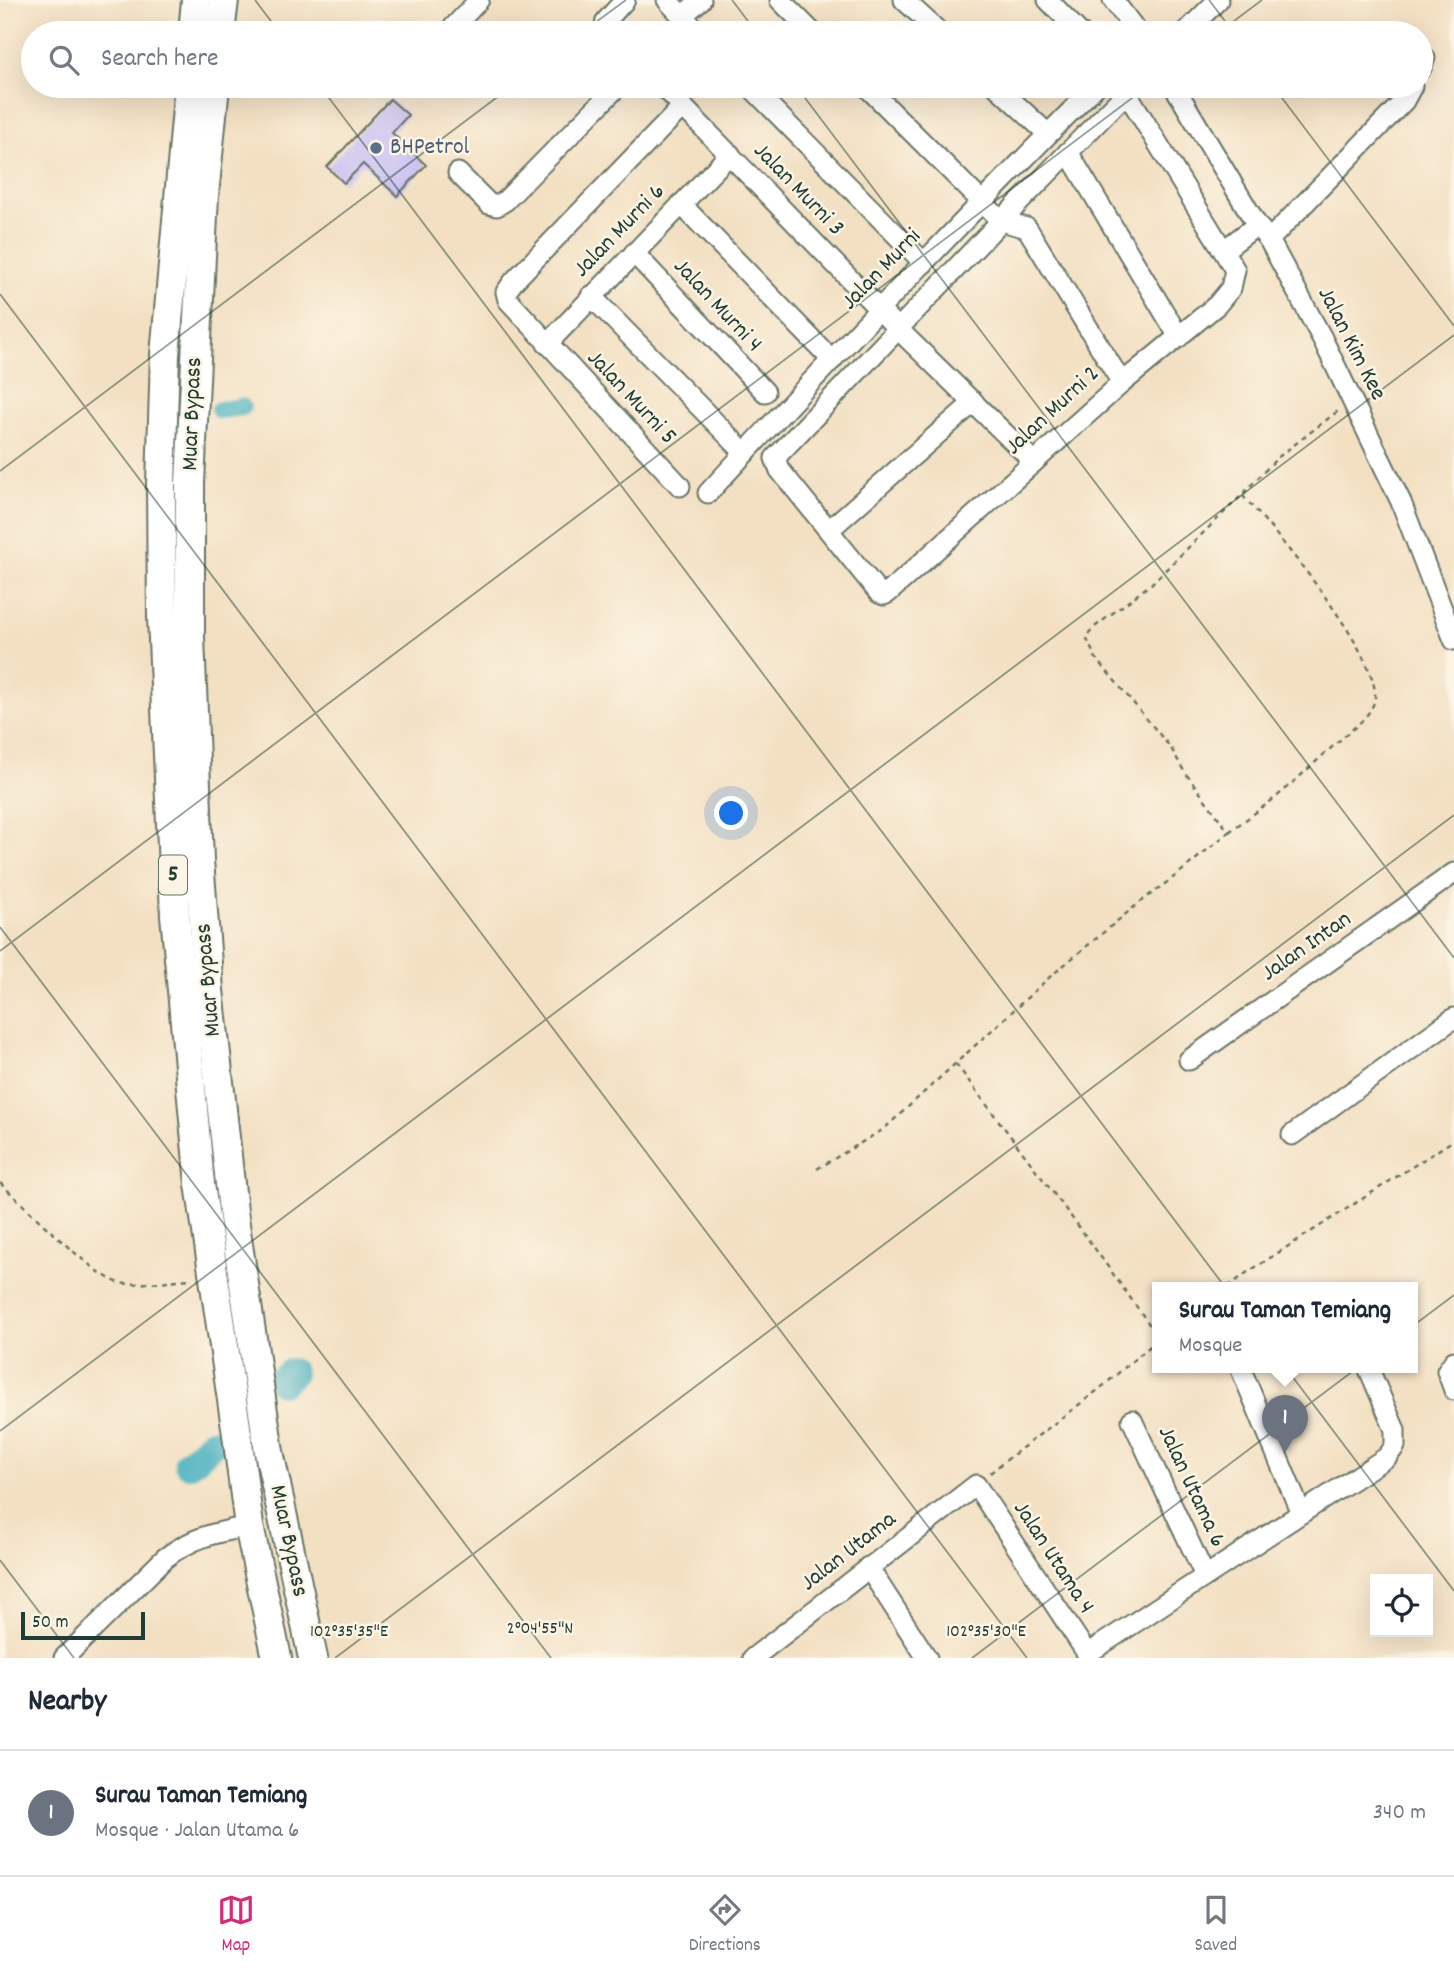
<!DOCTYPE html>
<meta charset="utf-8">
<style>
body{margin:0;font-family:Dekko,sans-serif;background:#f6f6f7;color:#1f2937}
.controls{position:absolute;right:21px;bottom:21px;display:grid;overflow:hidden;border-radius:0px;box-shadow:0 7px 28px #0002}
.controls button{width:63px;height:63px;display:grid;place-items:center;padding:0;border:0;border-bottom:2px solid #e0e1e3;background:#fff;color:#1f2937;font:35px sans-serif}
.scale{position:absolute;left:21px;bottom:18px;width:124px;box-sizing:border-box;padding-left:7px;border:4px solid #1f3d34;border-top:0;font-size:19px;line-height:24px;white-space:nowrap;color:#1f3d34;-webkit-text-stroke:5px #fcf5e5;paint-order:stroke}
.you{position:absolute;left:732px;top:814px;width:24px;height:24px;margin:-18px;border:5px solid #fff;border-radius:50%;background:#1a73e8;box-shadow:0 0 0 10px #1a73e833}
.badge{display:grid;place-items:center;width:46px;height:46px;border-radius:50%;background:#db2777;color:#fff;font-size:23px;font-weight:700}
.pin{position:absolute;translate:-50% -58px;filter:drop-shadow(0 2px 4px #0008)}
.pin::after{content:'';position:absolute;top:37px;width:24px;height:21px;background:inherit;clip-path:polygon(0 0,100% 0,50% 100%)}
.popup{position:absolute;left:1152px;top:1282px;width:266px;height:91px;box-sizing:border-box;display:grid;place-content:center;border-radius:0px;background:#fff;filter:drop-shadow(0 2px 5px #0005);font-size:23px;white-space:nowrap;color:#747a83}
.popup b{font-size:26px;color:#1f2937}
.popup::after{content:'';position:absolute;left:50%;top:100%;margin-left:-14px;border:14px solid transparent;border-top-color:#fff}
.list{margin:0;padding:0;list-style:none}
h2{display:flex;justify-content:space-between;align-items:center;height:91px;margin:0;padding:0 28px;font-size:30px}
h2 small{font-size:23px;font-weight:400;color:#747a83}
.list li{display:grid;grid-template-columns:46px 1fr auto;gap:21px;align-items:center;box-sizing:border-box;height:126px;padding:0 28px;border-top:2px solid #e0e1e3}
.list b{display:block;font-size:26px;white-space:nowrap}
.list p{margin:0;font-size:23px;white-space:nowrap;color:#747a83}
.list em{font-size:23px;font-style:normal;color:#747a83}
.icon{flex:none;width:38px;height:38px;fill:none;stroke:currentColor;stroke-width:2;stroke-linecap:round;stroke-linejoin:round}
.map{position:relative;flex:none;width:1454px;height:1658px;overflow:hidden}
.search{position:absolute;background:#fff;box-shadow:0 7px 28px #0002;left:21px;right:21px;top:21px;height:77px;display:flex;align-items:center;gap:18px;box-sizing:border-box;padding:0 24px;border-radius:38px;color:#747a83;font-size:26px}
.sheet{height:217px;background:#fff}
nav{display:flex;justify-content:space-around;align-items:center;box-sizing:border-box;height:98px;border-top:2px solid #e0e1e3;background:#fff;font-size:19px;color:#747a83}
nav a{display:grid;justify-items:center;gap:4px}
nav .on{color:#db2777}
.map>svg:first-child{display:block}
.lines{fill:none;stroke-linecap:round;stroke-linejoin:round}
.canal{stroke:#40aebd;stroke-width:18}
.river{stroke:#40aebd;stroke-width:30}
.building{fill:#c5bbf4}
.minor-casing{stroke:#697666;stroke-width:23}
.highway-casing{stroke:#697666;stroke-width:32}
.path{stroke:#697666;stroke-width:2.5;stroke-dasharray:5 5;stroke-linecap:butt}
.minor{stroke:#fff;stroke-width:19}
.highway{stroke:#fff;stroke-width:28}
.ticks{fill:none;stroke:#1f3d34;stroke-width:2;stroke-opacity:0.45}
.service-dot{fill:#5c6f8a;stroke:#fcf5e5;stroke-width:2.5}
.labels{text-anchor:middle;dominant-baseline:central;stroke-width:5;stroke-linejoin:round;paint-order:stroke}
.shield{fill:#fcf5e5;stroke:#617469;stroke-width:2}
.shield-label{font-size:23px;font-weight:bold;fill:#1f3d34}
.service-label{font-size:24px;fill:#4e5e75;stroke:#fcf5e5;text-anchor:start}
.street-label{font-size:24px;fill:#1f3d34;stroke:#fcf5e5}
.ticks-label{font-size:18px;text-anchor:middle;fill:#1f3d34;stroke:#fcf5e5;stroke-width:5;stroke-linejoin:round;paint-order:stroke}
</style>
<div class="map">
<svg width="1454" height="1658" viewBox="0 0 1454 1658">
<rect width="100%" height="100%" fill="#fcf5e5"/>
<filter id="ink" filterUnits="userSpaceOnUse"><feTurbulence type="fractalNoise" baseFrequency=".0143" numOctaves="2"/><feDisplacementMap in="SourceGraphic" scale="14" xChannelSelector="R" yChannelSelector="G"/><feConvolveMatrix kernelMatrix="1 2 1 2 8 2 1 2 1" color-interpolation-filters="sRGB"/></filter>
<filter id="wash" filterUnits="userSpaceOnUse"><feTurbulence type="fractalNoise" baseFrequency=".00686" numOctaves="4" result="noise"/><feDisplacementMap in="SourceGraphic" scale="28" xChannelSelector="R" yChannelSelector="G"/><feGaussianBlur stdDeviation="1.57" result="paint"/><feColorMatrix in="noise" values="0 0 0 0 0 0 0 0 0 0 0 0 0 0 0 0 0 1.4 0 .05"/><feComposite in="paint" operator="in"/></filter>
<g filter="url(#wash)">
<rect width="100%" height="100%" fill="#f3e0c3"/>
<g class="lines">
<!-- canal -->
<path class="canal" d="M 220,410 L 242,407"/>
<!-- river -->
<g class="river">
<path d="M 282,1381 L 291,1373"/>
<path d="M 189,1463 L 212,1443"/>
</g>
</g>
<g id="blocks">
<!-- building -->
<path class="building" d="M 390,99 L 408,115 L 392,133 L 426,165 L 397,196 L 363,164 L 344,183 L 327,167 Z"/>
</g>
</g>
<g filter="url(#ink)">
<use href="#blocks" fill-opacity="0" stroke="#697666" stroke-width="2"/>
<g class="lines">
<defs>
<g id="minor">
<path d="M 667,0 L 682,16 L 701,0"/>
<path d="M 780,0 L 813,33"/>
<path d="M 904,0 L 940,33"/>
<path d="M 1048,0 L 1080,33"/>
<path d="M 1113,0 L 1138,33"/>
<path d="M 682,16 L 699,33"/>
<path d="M 448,33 L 479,0"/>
<path d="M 612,33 L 605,25 L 606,21 L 625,0"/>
<path d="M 1185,33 L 1218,0"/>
<path d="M 1421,68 L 1425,58"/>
<path d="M 663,86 L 898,329 L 1034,462"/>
<path d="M 750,86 L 924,263"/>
<path d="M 866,86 L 1001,221 L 1027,228 L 1122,383"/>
<path d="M 996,86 L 1048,134"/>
<path d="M 1174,86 L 1257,225 L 1269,240 L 1322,338 L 1401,502 L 1454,640"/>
<path d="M 1127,93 L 1235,270 L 1231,288 L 1217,305 L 1122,383 L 888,593 L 884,595 L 879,593 L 779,469 L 775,458 L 1001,221 L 1133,86"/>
<path d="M 1068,152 L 1179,337"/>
<path d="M 458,173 L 489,204 L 497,206 L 505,201 L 618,86"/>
<path d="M 681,204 L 832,360"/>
<path d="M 1269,240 L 1404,101 L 1412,86"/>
<path d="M 1224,250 L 1257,225"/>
<path d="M 634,253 L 765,392"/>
<path d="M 591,296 L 745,453"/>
<path d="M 547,344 L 730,154"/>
<path d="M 680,486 L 508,300 L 506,292 L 514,281 L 683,106"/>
<path d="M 708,493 C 835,355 964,218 1096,86"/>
<path d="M 829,530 L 974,402"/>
<path d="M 1189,1060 L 1454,873"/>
<path d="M 1292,1135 L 1454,1018"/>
<path d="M 1454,1361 L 1447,1371 L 1454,1390"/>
<path d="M 1240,1367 L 1301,1513"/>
<path d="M 1132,1420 L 1205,1576"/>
<path d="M 868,1567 L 927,1658"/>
<path d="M 1087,1654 L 1387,1457 L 1395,1446 L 1395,1430 L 1368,1367"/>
<path d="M 64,1658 L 165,1558 C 193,1537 214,1533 249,1526"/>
<path d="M 753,1658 L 976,1485 L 1090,1658"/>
</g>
<g id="highway">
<path d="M 193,33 L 196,0"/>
<path d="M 220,33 L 224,0"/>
<path d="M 189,86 L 165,355 L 161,484 L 162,617 L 175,915 L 200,1184 L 236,1427 L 249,1526 L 277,1658"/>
<path d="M 215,86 L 204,195 L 190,483 L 190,637 L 199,860 L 209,990 L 233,1211 L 269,1452 L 313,1658"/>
</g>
</defs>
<!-- minor casing -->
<use href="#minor" class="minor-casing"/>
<!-- highway casing -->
<use href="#highway" class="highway-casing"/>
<!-- path -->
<g class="path">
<path d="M 1229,832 C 1249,817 1270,803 1288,787 C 1306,771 1323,755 1340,740 C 1351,730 1367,719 1373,705 C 1392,666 1271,527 1243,496"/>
<path d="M 956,1064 L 1085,1235 L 1157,1335"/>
<path d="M 817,1169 L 884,1129 L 1052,975 L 1139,903 L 1178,874 L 1229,832 L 1184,771 L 1171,748 L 1095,657 L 1086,637 L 1092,629 L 1151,584 L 1242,495 L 1277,458 L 1338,411"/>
<path d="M 0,1183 C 23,1204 95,1278 120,1283 C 136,1286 172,1280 190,1279"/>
<path d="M 1228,1287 L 1245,1274 L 1454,1140"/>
<path d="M 990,1473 C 1025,1445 1062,1418 1098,1390 C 1118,1374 1137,1356 1157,1341"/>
</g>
<!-- minor -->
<use href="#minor" class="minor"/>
<!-- highway -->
<use href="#highway" class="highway"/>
</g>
</g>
<!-- ticks -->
<path class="ticks" d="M 255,0 L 280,33M 732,0 L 757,33M 1209,0 L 1234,33M 581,33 L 626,0M 1218,33 L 1262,0M 320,86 L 1454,1591M 796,86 L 1454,958M 1273,86 L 1454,326M 0,294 L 1027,1658M 0,471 L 512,86M 0,927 L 551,1658M 0,951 L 1148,86M 0,1431 L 1454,335M 0,1560 L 74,1658M 335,1658 L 1454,815M 972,1658 L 1454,1295"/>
<!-- markers -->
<circle class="service-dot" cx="376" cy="148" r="7"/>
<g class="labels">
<!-- shield labels -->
<rect class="shield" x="159" y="855.5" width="28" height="39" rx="5"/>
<g class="shield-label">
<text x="173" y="875">5</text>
</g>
<!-- service labels -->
<g class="service-label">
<text x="390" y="148">BHPetrol</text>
</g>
<!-- street labels -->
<g class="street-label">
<text transform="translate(798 190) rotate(46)">Jalan Murni 3</text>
<text transform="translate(620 231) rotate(-46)">Jalan Murni 6</text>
<text transform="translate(882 270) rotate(-46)">Jalan Murni</text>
<text transform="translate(717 306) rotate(47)">Jalan Murni 4</text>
<text transform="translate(1351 344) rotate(63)">Jalan Kim Kee</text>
<text transform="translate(631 398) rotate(47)">Jalan Murni 5</text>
<text transform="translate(1053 411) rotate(-43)">Jalan Murni 2</text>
<text transform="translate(193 414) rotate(-88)">Muar Bypass</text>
<text transform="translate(1307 947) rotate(-35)">Jalan Intan</text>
<text transform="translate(209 980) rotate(-95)">Muar Bypass</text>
<text transform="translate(1191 1487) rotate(65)">Jalan Utama 6</text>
<text transform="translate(288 1541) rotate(78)">Muar Bypass</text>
<text transform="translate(849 1552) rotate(-38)">Jalan Utama</text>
<text transform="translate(1053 1558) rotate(57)">Jalan Utama 4</text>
</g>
</g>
<g class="ticks-label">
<text x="540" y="1633">2°04'55"N</text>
<text x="349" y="1636">102°35'35"E</text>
<text x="986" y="1636">102°35'30"E</text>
</g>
</svg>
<div class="controls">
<button><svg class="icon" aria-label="locate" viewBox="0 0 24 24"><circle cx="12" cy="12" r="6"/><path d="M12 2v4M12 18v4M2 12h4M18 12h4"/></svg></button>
</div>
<div class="scale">50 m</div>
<div class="you"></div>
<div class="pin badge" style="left:1285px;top:1453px;background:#6b7280">1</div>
<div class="popup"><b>Surau Taman Temiang</b>Mosque</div>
<div class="search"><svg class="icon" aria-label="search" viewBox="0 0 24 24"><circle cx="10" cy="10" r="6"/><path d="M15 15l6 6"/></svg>Search here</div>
</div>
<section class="sheet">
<h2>Nearby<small></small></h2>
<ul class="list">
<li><span class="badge" style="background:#6b7280">1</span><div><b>Surau Taman Temiang</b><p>Mosque · Jalan Utama 6</p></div><em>340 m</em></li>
</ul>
</section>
<nav>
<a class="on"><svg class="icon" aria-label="map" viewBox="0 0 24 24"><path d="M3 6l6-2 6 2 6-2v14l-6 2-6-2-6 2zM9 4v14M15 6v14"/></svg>Map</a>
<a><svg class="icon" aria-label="directions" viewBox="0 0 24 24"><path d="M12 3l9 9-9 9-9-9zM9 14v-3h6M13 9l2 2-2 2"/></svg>Directions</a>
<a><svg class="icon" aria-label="saved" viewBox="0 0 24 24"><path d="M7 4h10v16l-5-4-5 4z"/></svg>Saved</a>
</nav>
